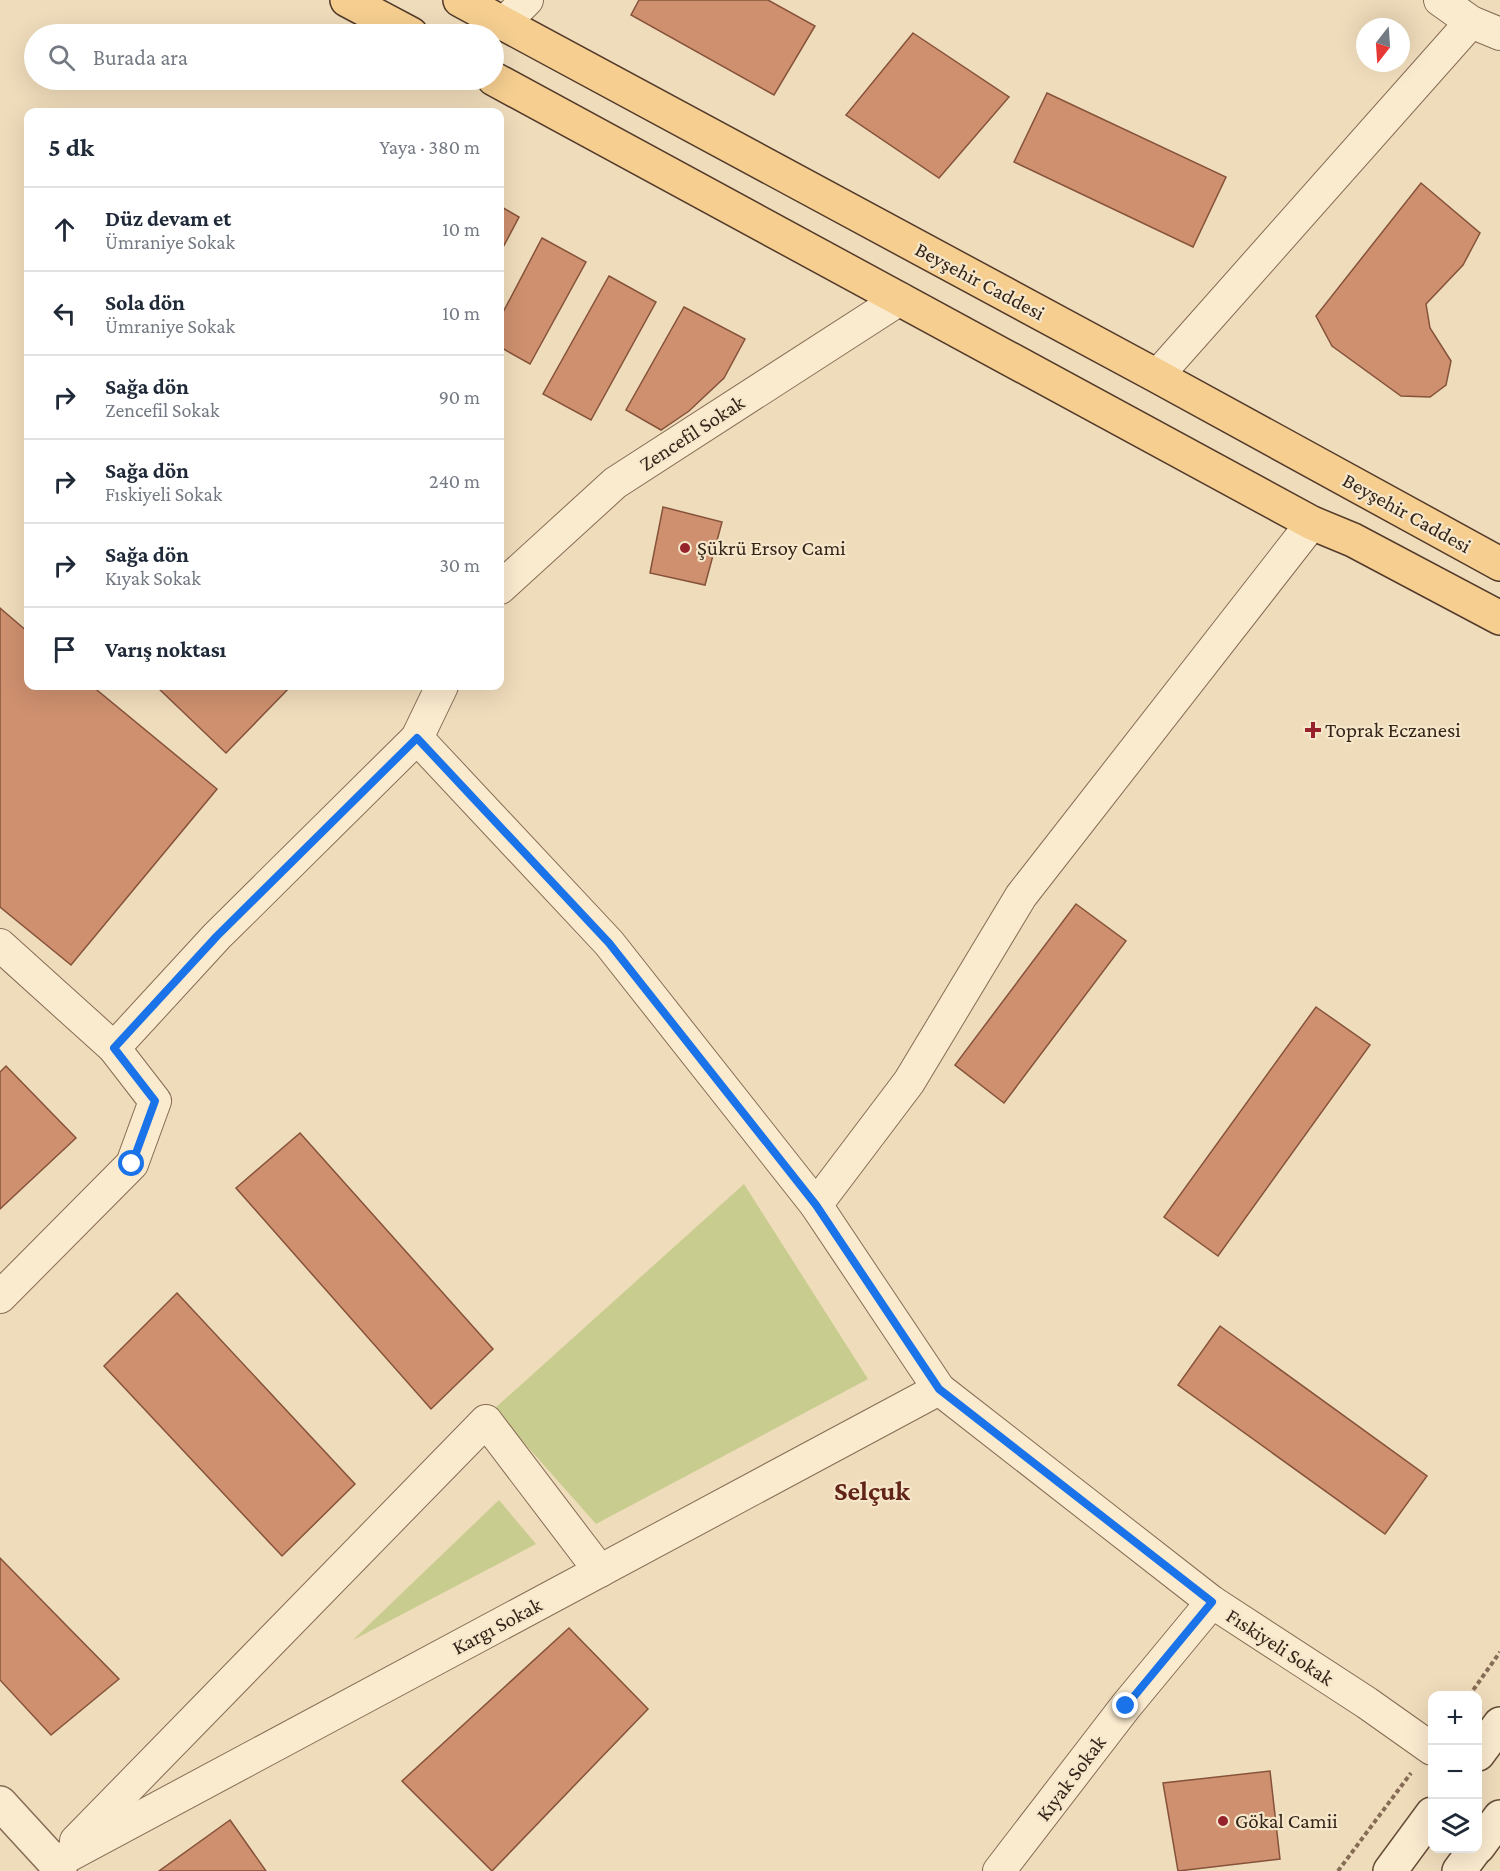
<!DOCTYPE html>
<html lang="tr">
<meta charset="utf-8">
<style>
body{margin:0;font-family:"Crimson Pro",serif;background:#f6f6f7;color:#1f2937}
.controls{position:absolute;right:18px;bottom:18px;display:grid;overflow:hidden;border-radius:12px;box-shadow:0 6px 24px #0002}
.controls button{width:54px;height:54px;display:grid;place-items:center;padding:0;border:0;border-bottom:2px solid #e0e1e3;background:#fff;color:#1f2937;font:30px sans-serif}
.compass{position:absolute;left:1356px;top:18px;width:54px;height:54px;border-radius:50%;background:#fff;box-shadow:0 6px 24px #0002;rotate:197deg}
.stop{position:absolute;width:18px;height:18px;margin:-14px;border:4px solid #1a73e8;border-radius:50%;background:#fff}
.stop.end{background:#1a73e8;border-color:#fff;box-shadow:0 2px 6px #0008}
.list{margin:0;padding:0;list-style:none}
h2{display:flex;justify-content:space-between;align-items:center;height:78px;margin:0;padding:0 24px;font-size:26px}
h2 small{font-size:20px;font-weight:400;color:#747a83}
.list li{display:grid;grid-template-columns:39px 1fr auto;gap:18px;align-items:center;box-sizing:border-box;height:84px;padding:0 24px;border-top:2px solid #e0e1e3}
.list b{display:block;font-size:22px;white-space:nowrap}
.list p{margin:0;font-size:20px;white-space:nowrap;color:#747a83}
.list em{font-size:20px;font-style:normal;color:#747a83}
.icon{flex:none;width:33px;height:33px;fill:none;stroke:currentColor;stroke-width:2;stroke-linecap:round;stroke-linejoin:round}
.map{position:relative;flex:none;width:1500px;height:1871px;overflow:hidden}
.search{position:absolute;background:#fff;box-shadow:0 6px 24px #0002;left:24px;top:24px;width:480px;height:66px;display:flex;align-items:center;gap:15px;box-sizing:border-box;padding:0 21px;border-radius:33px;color:#747a83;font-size:22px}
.panel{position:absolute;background:#fff;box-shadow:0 6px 24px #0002;left:24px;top:108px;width:480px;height:582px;border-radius:12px}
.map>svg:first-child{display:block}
.green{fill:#c9cc8f}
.building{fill:#ce906f;stroke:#86533a;stroke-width:1.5}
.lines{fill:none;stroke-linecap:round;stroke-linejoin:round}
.minor-casing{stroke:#866c55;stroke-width:34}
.tertiary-casing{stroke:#866c55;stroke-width:36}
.secondary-casing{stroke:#674d38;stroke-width:36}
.primary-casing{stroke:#533a2a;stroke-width:36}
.path{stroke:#866c55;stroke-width:4;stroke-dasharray:4.5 3;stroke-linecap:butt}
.minor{stroke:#faeace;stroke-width:32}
.tertiary{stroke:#faeace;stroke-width:33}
.secondary{stroke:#faeace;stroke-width:33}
.primary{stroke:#f5ce90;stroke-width:33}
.route{stroke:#1a73e8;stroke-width:8}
.poi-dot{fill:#96232c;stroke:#f6e7cb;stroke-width:2}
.labels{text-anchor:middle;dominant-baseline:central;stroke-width:4.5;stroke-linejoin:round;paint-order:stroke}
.street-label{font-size:21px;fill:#34251a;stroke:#f6e7cb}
.poi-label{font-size:21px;fill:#34251a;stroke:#f6e7cb;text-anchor:start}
.district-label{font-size:27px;font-weight:bold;fill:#622318;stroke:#f6e7cb}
</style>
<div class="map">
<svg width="1500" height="1871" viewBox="0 0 1500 1871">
<rect width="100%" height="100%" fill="#efdcbb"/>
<!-- green -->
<g class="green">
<path d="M 744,1184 L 868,1379 L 596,1524 L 494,1409 Z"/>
<path d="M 499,1500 L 536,1544 L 353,1640 Z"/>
</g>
<!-- building -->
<g class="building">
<path d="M 639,0 L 768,0 L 815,26 L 774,95 L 631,15 Z"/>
<path d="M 913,33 L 1009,97 L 939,178 L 846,115 Z"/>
<path d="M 1047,93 L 1226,177 L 1193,247 L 1014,162 Z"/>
<path d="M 1421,183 L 1480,233 L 1463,265 L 1426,304 L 1430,328 L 1451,361 L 1446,385 L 1430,397 L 1401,396 L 1332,346 L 1316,316 Z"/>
<path d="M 500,206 L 519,217 L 500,253 Z"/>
<path d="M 542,238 L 586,262 L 530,364 L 500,347 L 500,318 Z"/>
<path d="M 609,276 L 656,302 L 591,420 L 543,394 Z"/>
<path d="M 684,307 L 745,339 L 724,378 L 689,411 L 661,430 L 626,410 Z"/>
<path d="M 663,507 L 722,522 L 705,585 L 650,573 Z"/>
<path d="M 0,608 L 28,632 L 28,686 L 92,686 L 217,789 L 71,965 L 0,907 Z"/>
<path d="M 156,686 L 291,686 L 226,753 Z"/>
<path d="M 1076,904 L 1126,941 L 1004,1103 L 955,1065 Z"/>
<path d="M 1316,1007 L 1370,1045 L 1218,1256 L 1164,1217 Z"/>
<path d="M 6,1066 L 76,1138 L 0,1209 L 0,1072 Z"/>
<path d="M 300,1133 L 493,1349 L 431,1409 L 236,1188 Z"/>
<path d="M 177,1293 L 355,1484 L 282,1556 L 104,1366 Z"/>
<path d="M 1220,1326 L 1427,1476 L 1385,1534 L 1178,1385 Z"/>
<path d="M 0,1558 L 119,1679 L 51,1735 L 0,1680 Z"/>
<path d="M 569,1628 L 648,1709 L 492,1871 L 402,1781 Z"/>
<path d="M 1270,1771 L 1280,1859 L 1178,1871 L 1163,1783 Z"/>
<path d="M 230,1820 L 266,1871 L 159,1871 Z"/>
</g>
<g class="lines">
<defs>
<g id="minor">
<path d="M 1440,0 L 1471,22 L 1500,34"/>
<path d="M 503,24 L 527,0"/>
<path d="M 1157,376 L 1471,22"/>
<path d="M 500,588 L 615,483 L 900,299"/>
<path d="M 417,738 L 609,943 L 816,1205 L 939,1389 L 1212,1602 L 1367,1703 L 1432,1749"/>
<path d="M 0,945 L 114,1048 L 155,1101 L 132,1164 L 0,1297"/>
<path d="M 114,1048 L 217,936 L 417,738 L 442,686"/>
<path d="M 816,1205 L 909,1082 L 1021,896 L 1312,523"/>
<path d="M 76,1841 L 486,1421 L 600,1571"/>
<path d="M 55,1863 L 939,1389"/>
<path d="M 999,1871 L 1126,1706 L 1212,1602"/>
</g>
<path id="tertiary" d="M 0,1803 L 55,1863 L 60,1871"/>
<g id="secondary">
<path d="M 1478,1754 L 1500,1724"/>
<path d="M 1478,1847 L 1500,1817"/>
<path d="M 1390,1871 L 1432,1814"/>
<path d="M 1459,1871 L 1476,1848"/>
</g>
<g id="primary">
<path d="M 347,0 L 411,34"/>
<path d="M 460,0 L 1157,376 L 1500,564"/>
<path d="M 494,79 L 1312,523 L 1353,540 L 1500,618"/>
</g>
</defs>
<!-- minor casing -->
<use href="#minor" class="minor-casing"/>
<!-- tertiary casing -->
<use href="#tertiary" class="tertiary-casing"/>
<!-- secondary casing -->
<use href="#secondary" class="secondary-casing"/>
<!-- primary casing -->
<use href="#primary" class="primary-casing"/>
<!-- path -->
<g class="path">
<path d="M 1469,1696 L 1500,1652"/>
<path d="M 1338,1871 L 1411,1773"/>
</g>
<!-- minor -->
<use href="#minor" class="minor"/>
<!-- tertiary -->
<use href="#tertiary" class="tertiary"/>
<!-- secondary -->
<use href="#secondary" class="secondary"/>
<!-- primary -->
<use href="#primary" class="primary"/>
</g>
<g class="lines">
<!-- route -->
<path class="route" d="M 132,1164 L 155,1101 L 114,1048 L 217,936 L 417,738 L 609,943 L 816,1205 L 939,1389 L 1212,1602 L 1126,1706"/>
</g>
<!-- markers -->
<g class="poi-dot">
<circle cx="685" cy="548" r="6"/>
<path d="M1310 721h6v6h6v6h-6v6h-6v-6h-6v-6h6z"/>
<circle cx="1223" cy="1821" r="6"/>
</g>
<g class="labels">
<!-- street labels -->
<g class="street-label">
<text transform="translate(980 281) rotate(28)">Beyşehir Caddesi</text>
<text transform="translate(692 433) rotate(-33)">Zencefil Sokak</text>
<text transform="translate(1407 513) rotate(29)">Beyşehir Caddesi</text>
<text transform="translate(497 1626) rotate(-28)">Kargı Sokak</text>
<text transform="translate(1280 1647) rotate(33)">Fıskiyeli Sokak</text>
<text transform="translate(1071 1778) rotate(-53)">Kıyak Sokak</text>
</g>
<!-- poi labels -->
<g class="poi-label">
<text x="697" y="548">Şükrü Ersoy Cami</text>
<text x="1325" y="730">Toprak Eczanesi</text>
<text x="1235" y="1821">Gökal Camii</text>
</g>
<!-- district labels -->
<g class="district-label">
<text x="872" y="1491">Selçuk</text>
</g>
</g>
</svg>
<div class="controls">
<button>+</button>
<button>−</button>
<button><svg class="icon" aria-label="layers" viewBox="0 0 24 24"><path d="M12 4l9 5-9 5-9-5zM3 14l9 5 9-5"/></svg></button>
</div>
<svg class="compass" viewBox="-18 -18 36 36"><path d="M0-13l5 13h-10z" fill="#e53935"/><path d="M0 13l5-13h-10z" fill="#747a83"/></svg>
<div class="stop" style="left:132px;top:1164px"></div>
<div class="stop end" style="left:1126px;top:1706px"></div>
<div class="search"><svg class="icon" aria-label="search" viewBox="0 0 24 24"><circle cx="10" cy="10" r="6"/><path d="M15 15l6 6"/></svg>Burada ara</div>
<section class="panel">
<h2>5 dk<small>Yaya · 380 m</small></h2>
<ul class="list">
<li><svg class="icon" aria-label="ahead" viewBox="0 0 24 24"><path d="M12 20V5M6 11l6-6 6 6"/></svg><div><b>Düz devam et</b><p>Ümraniye Sokak</p></div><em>10 m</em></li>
<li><svg class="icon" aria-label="left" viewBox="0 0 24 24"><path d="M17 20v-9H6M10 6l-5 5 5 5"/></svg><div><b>Sola dön</b><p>Ümraniye Sokak</p></div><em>10 m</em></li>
<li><svg class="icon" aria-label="right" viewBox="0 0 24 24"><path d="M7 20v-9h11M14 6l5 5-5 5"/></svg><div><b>Sağa dön</b><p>Zencefil Sokak</p></div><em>90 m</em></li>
<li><svg class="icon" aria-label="right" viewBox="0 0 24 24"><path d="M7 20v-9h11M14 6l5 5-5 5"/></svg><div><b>Sağa dön</b><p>Fıskiyeli Sokak</p></div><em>240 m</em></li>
<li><svg class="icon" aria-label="right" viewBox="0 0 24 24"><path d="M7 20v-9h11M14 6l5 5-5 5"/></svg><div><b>Sağa dön</b><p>Kıyak Sokak</p></div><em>30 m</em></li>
<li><svg class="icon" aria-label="arrive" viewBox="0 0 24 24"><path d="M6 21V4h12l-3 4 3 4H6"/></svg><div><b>Varış noktası</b></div></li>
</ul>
</section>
</div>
